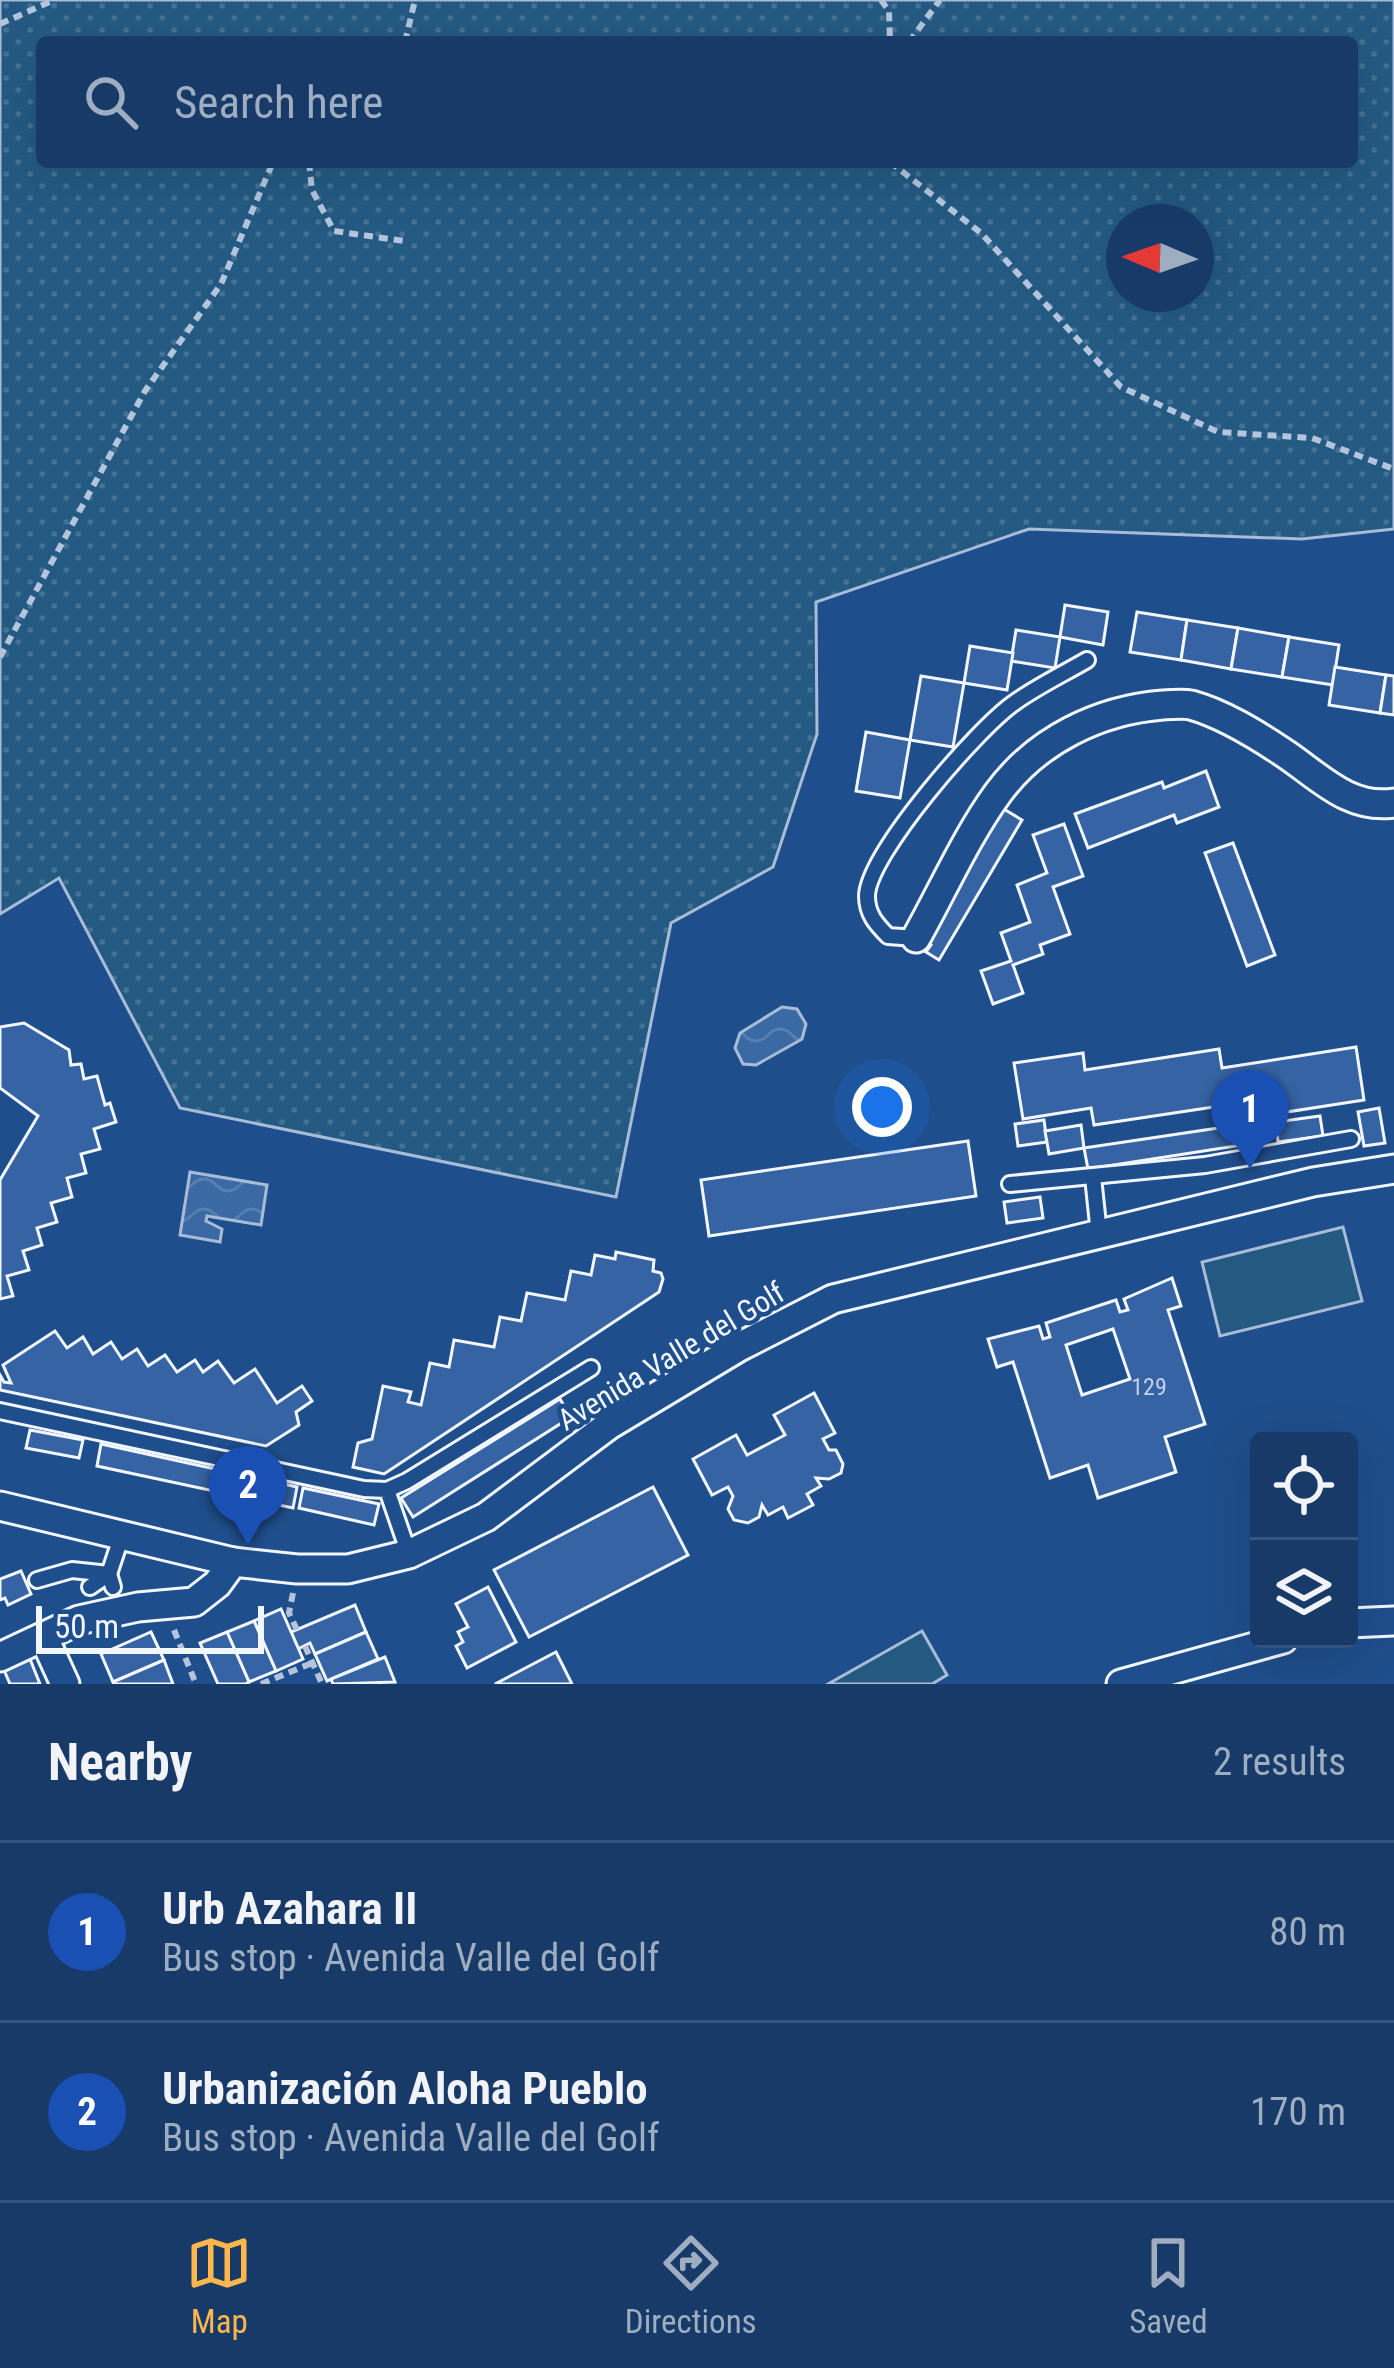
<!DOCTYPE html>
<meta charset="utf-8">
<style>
body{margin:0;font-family:"Roboto Condensed",sans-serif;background:#20416f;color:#f1f3f6}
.controls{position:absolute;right:36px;bottom:36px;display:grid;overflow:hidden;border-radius:12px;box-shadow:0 12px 48px #0002}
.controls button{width:108px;height:108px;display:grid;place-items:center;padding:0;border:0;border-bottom:3px solid #36547d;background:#173a69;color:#f1f3f6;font:60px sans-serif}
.compass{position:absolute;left:1106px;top:204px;width:108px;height:108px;border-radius:50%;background:#173a69;box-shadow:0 12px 48px #0002;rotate:272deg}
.scale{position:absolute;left:36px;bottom:30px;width:228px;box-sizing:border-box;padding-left:12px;border:6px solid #f2f6ff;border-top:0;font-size:33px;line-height:42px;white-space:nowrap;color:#f2f6ff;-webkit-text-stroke:9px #1f4e8c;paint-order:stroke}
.you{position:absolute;left:882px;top:1107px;width:42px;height:42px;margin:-30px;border:9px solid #fff;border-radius:50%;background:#1a73e8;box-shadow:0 0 0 18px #1a73e833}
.badge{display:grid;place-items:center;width:78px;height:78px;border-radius:50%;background:#ffb74d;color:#fff;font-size:39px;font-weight:700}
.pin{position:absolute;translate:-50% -99px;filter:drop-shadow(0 3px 6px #0008)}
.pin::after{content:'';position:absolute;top:63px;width:42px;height:36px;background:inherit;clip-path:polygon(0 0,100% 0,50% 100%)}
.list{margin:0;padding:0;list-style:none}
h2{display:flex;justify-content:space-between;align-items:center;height:156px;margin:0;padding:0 48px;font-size:51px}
h2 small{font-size:39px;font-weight:400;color:#9eadc0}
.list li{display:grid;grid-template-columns:78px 1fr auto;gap:36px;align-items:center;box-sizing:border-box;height:180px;padding:0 48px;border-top:3px solid #36547d}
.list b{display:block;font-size:45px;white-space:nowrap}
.list p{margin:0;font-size:39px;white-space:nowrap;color:#9eadc0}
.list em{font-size:39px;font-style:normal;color:#9eadc0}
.icon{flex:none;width:66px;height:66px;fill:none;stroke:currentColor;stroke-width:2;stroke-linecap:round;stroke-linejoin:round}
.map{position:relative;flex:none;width:1394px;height:1684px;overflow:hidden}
.search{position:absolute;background:#173a69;box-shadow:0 12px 48px #0002;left:36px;right:36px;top:36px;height:132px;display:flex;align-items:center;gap:30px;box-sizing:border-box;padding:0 42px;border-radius:12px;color:#9eadc0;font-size:45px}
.sheet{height:516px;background:#173a69}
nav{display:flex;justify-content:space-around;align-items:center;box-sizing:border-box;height:168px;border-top:3px solid #36547d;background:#173a69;font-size:33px;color:#9eadc0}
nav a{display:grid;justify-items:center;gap:6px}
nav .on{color:#ffb74d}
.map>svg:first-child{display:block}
.grass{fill:url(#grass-dots);stroke:#a8bbd7;stroke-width:3;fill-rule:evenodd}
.garden{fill:#245a82;stroke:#a8bbd7;stroke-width:3}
.water{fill:url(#water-waves);stroke:#a8bbd7;stroke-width:3}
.building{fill:#3563a3;stroke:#f2f6ff;stroke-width:3;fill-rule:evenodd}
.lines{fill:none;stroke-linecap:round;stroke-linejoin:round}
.service-casing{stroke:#f2f6ff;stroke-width:20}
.minor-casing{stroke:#f2f6ff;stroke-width:33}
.path{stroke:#b3c4dc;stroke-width:6;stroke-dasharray:9 6;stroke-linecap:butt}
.service{stroke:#1f4e8c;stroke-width:14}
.minor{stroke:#1f4e8c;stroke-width:27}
.labels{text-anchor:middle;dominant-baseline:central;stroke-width:9;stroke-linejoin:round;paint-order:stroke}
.number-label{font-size:24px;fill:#c3d1e8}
.street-label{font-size:30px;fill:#f2f6ff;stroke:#1f4e8c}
</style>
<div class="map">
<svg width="1394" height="1684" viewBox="0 0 1394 1684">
<defs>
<pattern id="grass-dots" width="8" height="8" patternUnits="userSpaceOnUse" patternTransform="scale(3)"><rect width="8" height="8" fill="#245a82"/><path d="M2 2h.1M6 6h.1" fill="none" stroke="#447295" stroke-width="1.8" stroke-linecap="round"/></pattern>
<pattern id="water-waves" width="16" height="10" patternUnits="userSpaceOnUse" patternTransform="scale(3)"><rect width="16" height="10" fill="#3b69a3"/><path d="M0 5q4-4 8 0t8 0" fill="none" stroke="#587fb1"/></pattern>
</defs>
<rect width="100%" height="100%" fill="#1f4e8c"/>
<!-- grass -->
<path class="grass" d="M 0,0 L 1394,0 L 1394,529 L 1302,539 L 1029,529 L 816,602 L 817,734 L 773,867 L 671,923 L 616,1197 L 180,1108 L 59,878 L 0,914 ZM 42,42 L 1352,42 L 1352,162 L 42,162 ZM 1124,222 L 1196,222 L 1196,294 L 1124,294 Z"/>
<!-- garden -->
<g class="garden">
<path d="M 1343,1227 L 1362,1301 L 1220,1336 L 1202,1262 Z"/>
<path d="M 922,1631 L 947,1675 L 932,1684 L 828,1684 Z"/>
</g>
<!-- water -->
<g class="water">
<path d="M 782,1007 L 797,1009 L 806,1024 L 802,1039 L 756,1065 L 743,1064 L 735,1048 L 740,1033 Z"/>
<path d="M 190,1172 L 267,1185 L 261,1225 L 207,1216 L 206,1221 L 222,1229 L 220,1242 L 180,1235 Z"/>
</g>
<!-- building -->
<g class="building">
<path d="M 1065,605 L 1108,612 L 1103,645 L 1060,637 Z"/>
<path d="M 1137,612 L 1187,620 L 1181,660 L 1130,652 Z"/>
<path d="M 1187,620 L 1238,628 L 1231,669 L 1181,660 Z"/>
<path d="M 1238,628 L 1289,637 L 1282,677 L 1231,669 Z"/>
<path d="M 1016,630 L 1060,637 L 1055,668 L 1011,661 Z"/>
<path d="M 1289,637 L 1339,645 L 1333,685 L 1282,677 Z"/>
<path d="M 970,646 L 1013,653 L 1007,690 L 964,683 Z"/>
<path d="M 1335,667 L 1386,675 L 1380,713 L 1329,705 Z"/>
<path d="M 1386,675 L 1394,676 L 1394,715 L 1380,713 Z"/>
<path d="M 921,676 L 964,683 L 953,747 L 910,740 Z"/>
<path d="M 866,732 L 910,740 L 900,798 L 856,791 Z"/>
<path d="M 1206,771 L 1219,807 L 1177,823 L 1174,815 L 1088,848 L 1075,814 L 1162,782 L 1164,788 Z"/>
<path d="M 1002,808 L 1022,820 L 939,960 L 926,952 L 931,945 L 925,939 Z"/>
<path d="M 1064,824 L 1083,876 L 1053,887 L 1070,934 L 1040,945 L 1043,954 L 1013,965 L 1023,993 L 993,1004 L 981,971 L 1011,961 L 1001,933 L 1030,922 L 1017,885 L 1047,873 L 1033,835 Z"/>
<path d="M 1233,843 L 1275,955 L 1247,966 L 1205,853 Z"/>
<path d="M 24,1023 L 69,1050 L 71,1065 L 81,1064 L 84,1079 L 97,1076 L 105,1105 L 110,1103 L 116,1122 L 94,1129 L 100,1149 L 81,1154 L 86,1173 L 67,1178 L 72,1197 L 51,1203 L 57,1222 L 37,1228 L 42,1245 L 23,1251 L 29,1270 L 7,1276 L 13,1296 L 0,1299 L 0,1180 L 38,1116 L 0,1088 L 0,1027 Z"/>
<path d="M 1356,1047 L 1364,1100 L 1229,1121 L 1227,1105 L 1094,1125 L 1091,1108 L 1023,1119 L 1014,1063 L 1083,1053 L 1085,1070 L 1219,1049 L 1222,1068 Z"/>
<path d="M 1379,1108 L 1385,1143 L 1364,1146 L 1358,1112 Z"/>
<path d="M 1320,1116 L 1323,1136 L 1278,1142 L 1276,1122 Z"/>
<path d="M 1044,1120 L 1047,1142 L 1018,1146 L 1015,1124 Z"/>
<path d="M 1252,1123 L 1255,1143 L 1088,1169 L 1084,1148 Z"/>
<path d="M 1081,1125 L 1084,1148 L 1049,1154 L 1045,1131 Z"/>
<path d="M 968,1141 L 976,1196 L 709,1236 L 701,1180 Z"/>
<path d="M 1040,1197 L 1043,1218 L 1007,1223 L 1004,1202 Z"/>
<path d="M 616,1252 L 654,1260 L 653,1271 L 661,1273 L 663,1279 L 659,1292 L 384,1474 L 353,1467 L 358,1443 L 372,1439 L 383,1386 L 411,1392 L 408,1402 L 421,1405 L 430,1363 L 449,1367 L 454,1340 L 494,1347 L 500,1317 L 521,1321 L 527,1293 L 565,1300 L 571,1271 L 591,1275 L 595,1255 L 615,1259 Z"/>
<path d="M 1172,1278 L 1181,1306 L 1168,1310 L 1205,1424 L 1165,1437 L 1176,1472 L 1098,1498 L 1088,1465 L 1050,1478 L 1013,1362 L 997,1367 L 988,1339 L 1039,1326 L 1043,1339 L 1050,1337 L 1046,1323 L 1116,1300 L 1120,1312 L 1128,1310 L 1124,1299 ZM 1113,1329 L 1130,1379 L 1082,1395 L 1066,1345 Z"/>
<path d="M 55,1331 L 67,1348 L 83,1337 L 93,1354 L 111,1342 L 122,1359 L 137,1349 L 148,1366 L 165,1355 L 177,1372 L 195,1360 L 203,1372 L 218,1361 L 234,1383 L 255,1369 L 277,1403 L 302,1386 L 312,1401 L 296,1412 L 299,1425 L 266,1446 L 0,1390 L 0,1375 L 4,1382 L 11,1383 L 3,1365 Z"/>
<path d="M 814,1393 L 835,1433 L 823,1439 L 829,1450 L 836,1450 L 843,1464 L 841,1473 L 829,1479 L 816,1478 L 821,1486 L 807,1494 L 813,1505 L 788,1518 L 783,1507 L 768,1515 L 762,1505 L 759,1517 L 748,1523 L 734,1520 L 728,1509 L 733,1496 L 728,1487 L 712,1495 L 693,1459 L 736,1435 L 747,1455 L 785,1435 L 774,1415 Z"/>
<path d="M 560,1399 L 571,1417 L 413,1517 L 401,1498 Z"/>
<path d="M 30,1430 L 83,1440 L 79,1458 L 26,1448 Z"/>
<path d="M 101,1444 L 297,1487 L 293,1508 L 97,1466 Z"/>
<path d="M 653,1487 L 688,1555 L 529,1637 L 494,1570 Z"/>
<path d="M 303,1488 L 379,1504 L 374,1525 L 299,1508 Z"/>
<path d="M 21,1571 L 31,1594 L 8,1605 L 5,1598 L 0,1600 L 0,1579 Z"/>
<path d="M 488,1587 L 516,1642 L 467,1668 L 456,1646 L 463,1642 L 458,1632 L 468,1627 L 456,1604 Z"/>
<path d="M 355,1605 L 366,1632 L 315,1654 L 310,1643 L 298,1649 L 291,1632 Z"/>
<path d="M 281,1609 L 303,1659 L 276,1671 L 254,1621 Z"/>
<path d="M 254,1621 L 276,1671 L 249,1682 L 227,1632 Z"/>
<path d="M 151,1632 L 164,1660 L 113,1682 L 101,1654 Z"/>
<path d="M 227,1632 L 249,1682 L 245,1684 L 218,1684 L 200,1643 Z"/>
<path d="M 366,1632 L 378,1659 L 327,1681 L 315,1654 Z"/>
<path d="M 556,1652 L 572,1684 L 495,1684 Z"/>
<path d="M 385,1657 L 395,1682 L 333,1684 L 331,1679 Z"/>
<path d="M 30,1659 L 40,1684 L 10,1684 L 4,1670 Z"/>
<path d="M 164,1660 L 173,1684 L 114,1684 L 113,1682 Z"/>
</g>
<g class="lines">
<defs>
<g id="service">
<path d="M 916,938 L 888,936 C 876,924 867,914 867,896 C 868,854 978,728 1014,703 C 1036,687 1063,674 1087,660"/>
<path d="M 1093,1177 L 1099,1234"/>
<path d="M 1010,1184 L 1205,1165 L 1351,1139"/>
<path d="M 0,1411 L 364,1489 L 387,1490 L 409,1554"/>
<path d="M 387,1490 L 407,1481 L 591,1368"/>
<path d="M 37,1580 L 72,1570 L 109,1574 L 122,1535"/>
<path d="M 90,1587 L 109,1574 L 113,1587"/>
</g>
<g id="minor">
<path d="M 916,938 C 943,890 966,837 998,793 C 1037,740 1099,710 1163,705 C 1172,705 1182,703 1191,705 C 1223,714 1254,733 1281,751 C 1317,774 1347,810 1394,803"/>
<path d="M 0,1506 L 233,1562 L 297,1569 L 348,1569 L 409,1554 L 486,1517 L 609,1425 L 739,1347 L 833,1299 L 1313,1182 L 1394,1169"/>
<path d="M 1349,1623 L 1394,1621"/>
<path d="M 44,1638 L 65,1684"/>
<path d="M 0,1657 L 79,1620 L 138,1607 L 194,1602 L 217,1584 L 233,1562"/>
<path d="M 1121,1684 L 1283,1639"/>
</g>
</defs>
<!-- service casing -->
<use href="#service" class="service-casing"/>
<!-- minor casing -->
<use href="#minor" class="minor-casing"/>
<!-- path -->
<g class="path">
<path d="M 881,0 L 889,11 L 890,42"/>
<path d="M 0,24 L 54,0"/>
<path d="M 405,42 L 415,0"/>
<path d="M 909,42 L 940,0"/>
<path d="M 309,162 L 312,190 L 334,231 L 404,241"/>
<path d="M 890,162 L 981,233 L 1121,387 L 1218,432 L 1312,438 L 1394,469"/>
<path d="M 0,657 L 145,391 L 221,284 L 273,162"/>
<path d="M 293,1593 L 289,1613 L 297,1630"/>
<path d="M 174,1630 L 196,1684"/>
<path d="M 305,1646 L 322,1684"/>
<path d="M 261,1684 L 312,1663"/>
</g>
<!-- service -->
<use href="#service" class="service"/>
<!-- minor -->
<use href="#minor" class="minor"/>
</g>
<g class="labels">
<!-- number labels -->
<g class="number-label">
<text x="1149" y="1387">129</text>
</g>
<!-- street labels -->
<g class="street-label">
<text transform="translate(671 1356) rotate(-31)">Avenida Valle del Golf</text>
</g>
</g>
</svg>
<div class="controls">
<button><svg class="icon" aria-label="locate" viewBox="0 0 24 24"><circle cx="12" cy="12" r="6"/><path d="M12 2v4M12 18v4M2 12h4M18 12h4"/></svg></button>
<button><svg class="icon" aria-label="layers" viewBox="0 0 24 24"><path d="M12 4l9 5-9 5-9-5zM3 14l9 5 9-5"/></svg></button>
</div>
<svg class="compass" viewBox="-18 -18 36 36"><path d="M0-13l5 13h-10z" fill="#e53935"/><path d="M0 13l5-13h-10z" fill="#9eadc0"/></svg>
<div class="scale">50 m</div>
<div class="you"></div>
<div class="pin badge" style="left:1250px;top:1169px;background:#1a4fb4">1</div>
<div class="pin badge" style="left:248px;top:1545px;background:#1a4fb4">2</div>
<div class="search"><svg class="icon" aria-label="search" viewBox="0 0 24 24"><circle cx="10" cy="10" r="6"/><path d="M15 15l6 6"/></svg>Search here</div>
</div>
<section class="sheet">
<h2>Nearby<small>2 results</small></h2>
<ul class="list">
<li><span class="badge" style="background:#1a4fb4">1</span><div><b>Urb Azahara II</b><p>Bus stop · Avenida Valle del Golf</p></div><em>80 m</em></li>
<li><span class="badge" style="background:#1a4fb4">2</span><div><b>Urbanización Aloha Pueblo</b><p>Bus stop · Avenida Valle del Golf</p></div><em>170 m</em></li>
</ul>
</section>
<nav>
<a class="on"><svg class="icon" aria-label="map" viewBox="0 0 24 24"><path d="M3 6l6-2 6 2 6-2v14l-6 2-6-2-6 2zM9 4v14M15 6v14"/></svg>Map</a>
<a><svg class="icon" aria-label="directions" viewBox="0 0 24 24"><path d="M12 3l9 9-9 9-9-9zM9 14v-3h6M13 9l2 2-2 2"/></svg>Directions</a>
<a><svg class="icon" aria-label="saved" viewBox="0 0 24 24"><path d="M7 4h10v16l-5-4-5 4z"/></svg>Saved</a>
</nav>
